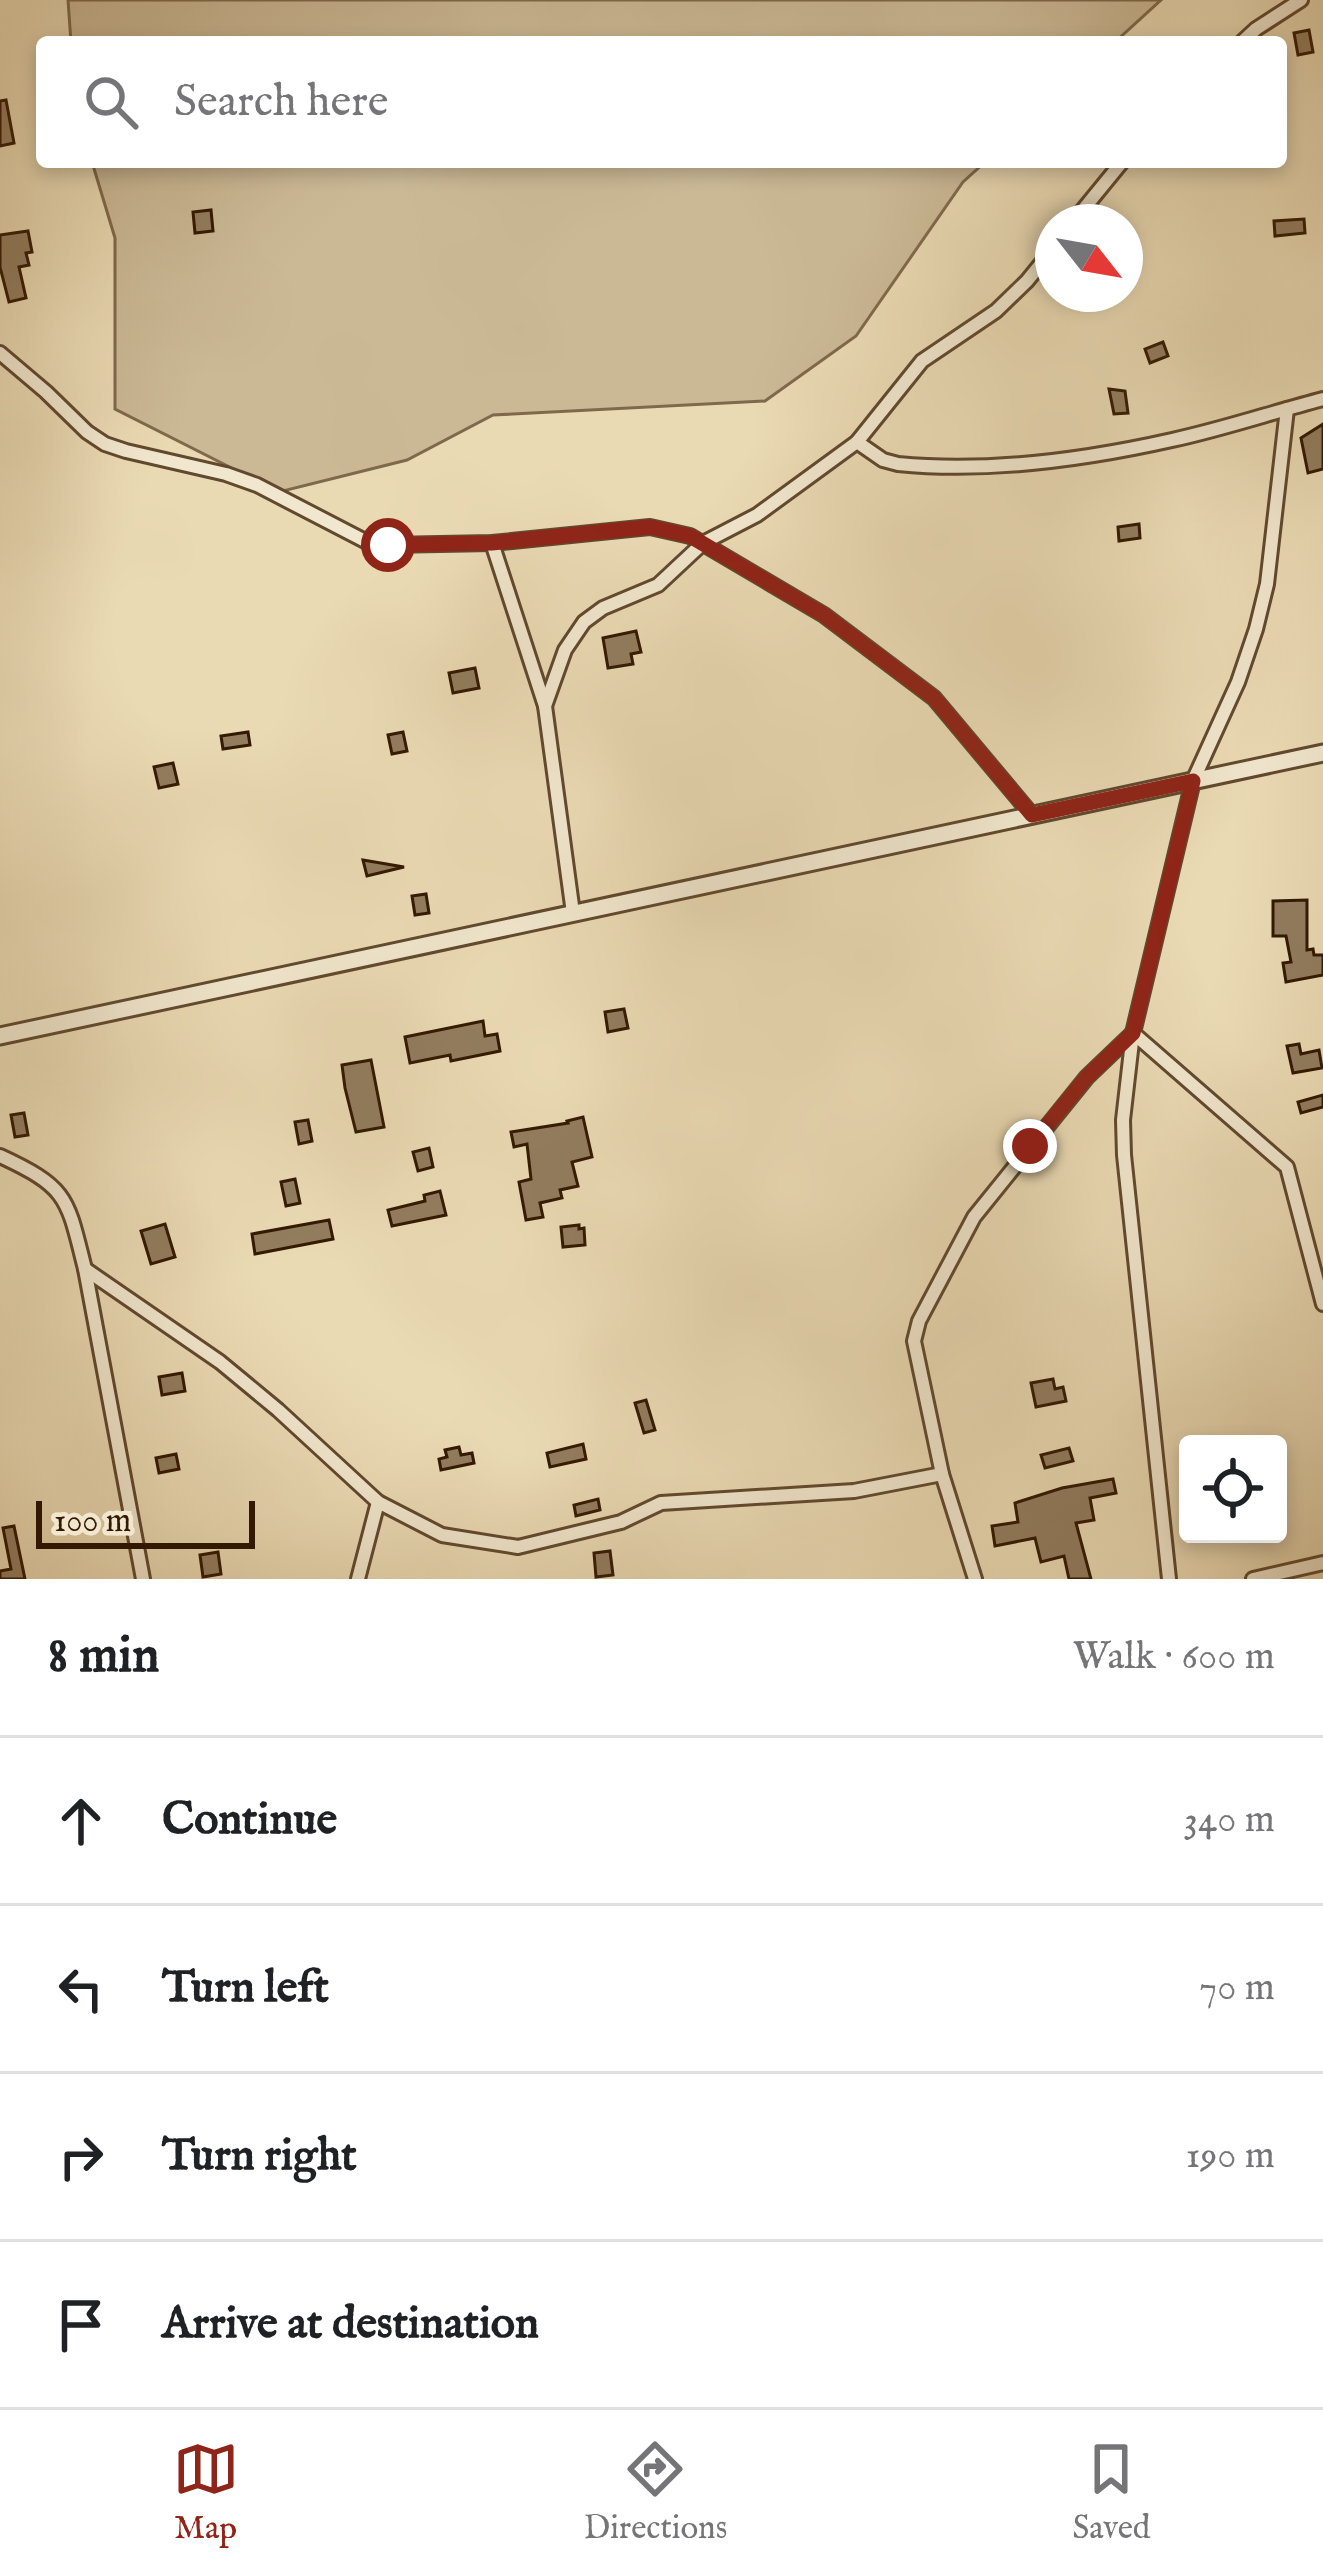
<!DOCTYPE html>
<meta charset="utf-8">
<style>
body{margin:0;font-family:"IM FELL English",serif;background:#f6f6f6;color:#202124}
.controls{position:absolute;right:36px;bottom:36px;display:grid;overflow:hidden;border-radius:12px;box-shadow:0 6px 18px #0003}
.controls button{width:108px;height:108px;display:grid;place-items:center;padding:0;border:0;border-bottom:3px solid #e0e0e0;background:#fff;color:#202124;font:60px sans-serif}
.compass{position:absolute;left:1035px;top:204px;width:108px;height:108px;border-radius:50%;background:#fff;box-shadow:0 6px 18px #0003;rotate:121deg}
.scale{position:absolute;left:36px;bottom:30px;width:219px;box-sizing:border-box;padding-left:12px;border:6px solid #331902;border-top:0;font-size:33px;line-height:42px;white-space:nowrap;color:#331902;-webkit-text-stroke:9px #f1e7ce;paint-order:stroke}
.stop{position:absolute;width:36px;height:36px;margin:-27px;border:9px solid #8f2418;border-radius:50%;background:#fff}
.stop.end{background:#8f2418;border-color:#fff;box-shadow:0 3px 12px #0008}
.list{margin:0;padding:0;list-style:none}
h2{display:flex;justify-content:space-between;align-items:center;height:156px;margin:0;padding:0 48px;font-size:51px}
h2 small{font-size:39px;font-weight:400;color:#757577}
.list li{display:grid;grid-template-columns:78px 1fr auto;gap:36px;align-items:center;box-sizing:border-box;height:168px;padding:0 48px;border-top:3px solid #e0e0e0}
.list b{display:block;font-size:45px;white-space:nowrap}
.list em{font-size:39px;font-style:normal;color:#757577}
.icon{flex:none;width:66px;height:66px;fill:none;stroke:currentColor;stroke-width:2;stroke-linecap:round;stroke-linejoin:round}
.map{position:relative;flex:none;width:1323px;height:1579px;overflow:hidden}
.search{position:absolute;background:#fff;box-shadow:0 6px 18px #0003;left:36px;right:36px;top:36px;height:132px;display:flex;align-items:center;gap:30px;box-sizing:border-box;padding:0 42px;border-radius:12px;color:#757577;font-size:45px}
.sheet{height:828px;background:#fff}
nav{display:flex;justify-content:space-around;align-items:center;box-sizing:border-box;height:168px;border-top:3px solid #e0e0e0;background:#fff;font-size:33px;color:#757577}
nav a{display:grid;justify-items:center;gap:6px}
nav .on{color:#8f2418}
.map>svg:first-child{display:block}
.green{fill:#cbb996;stroke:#7f694c;stroke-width:3}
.building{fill:#927d5f;stroke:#331902;stroke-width:3}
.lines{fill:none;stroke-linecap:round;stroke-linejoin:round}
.minor-casing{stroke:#61492e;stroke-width:18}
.tertiary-casing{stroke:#61492e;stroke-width:21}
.minor{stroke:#f1e7ce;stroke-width:12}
.tertiary{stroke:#f1e7ce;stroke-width:15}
.route{stroke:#8f2418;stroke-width:15}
</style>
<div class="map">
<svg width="1323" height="1579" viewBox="0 0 1323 1579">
<rect width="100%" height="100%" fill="#eadab4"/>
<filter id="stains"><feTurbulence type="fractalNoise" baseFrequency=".00167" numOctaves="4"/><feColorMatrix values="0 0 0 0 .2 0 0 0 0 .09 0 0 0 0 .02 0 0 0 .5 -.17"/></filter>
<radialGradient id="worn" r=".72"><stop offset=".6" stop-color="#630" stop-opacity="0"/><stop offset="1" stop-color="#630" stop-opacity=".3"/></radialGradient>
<!-- green -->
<g class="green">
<path d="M 68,0 L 1161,0 L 1115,42 L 71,42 Z"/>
<path d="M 92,162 L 985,162 L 963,182 L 856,336 L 765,401 L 493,415 L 407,460 L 279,492 L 115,409 L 115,238 Z"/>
</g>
<!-- building -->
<g class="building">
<path d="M 1309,30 L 1313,52 L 1298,55 L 1294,33 Z"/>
<path d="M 6,100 L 14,143 L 0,146 L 0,101 Z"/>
<path d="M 211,210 L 213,231 L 195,233 L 193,212 Z"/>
<path d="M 1304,219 L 1305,233 L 1275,236 L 1274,221 Z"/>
<path d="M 28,231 L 32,252 L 26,253 L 29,265 L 19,267 L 26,298 L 9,302 L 0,267 L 0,235 Z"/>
<path d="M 1163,342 L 1168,356 L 1150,363 L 1145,349 Z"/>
<path d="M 1109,389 L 1125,391 L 1128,413 L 1114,414 Z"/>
<path d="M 1323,424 L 1323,469 L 1308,473 L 1301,438 Z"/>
<path d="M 1139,524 L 1140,538 L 1119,541 L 1118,527 Z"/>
<path d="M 636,631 L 641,652 L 631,654 L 633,664 L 608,668 L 603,638 Z"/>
<path d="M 475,668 L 479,688 L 453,693 L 449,673 Z"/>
<path d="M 248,732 L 250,745 L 223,749 L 221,736 Z"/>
<path d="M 403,732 L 407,751 L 392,754 L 388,735 Z"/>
<path d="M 173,763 L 178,784 L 159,788 L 154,767 Z"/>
<path d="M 363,860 L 404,867 L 367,876 Z"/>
<path d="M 426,894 L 429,913 L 415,915 L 412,896 Z"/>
<path d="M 1307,900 L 1307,950 L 1313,949 L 1314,955 L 1323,955 L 1323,975 L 1286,982 L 1283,963 L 1291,962 L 1286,936 L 1273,936 L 1273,901 Z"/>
<path d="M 624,1009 L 628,1028 L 608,1032 L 605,1012 Z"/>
<path d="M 483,1021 L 485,1036 L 497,1034 L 500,1051 L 451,1061 L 450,1055 L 410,1063 L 405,1037 Z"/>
<path d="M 1299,1044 L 1301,1054 L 1319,1050 L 1322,1068 L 1293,1073 L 1287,1046 Z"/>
<path d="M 371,1060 L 384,1127 L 356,1132 L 345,1088 L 342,1065 Z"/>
<path d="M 1323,1095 L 1323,1107 L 1301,1113 L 1298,1102 Z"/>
<path d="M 24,1113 L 28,1135 L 15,1137 L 11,1115 Z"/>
<path d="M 583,1117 L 592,1157 L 572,1162 L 578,1186 L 560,1190 L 562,1198 L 540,1203 L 543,1217 L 526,1220 L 519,1182 L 531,1179 L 527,1144 L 514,1147 L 511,1132 L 568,1123 L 567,1121 Z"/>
<path d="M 308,1120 L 312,1141 L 299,1144 L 295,1122 Z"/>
<path d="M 429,1148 L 433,1167 L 418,1171 L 413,1152 Z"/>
<path d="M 295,1179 L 300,1203 L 286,1206 L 281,1182 Z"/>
<path d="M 440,1191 L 446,1215 L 392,1226 L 388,1210 L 425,1201 L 424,1195 Z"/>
<path d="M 329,1220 L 333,1239 L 255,1254 L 252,1234 Z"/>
<path d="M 165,1224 L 175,1257 L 151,1264 L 141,1231 Z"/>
<path d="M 579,1225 L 579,1229 L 584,1228 L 585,1245 L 563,1247 L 561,1227 Z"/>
<path d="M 182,1373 L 185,1391 L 162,1395 L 159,1377 Z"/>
<path d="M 1053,1379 L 1055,1389 L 1063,1387 L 1066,1401 L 1036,1407 L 1031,1383 Z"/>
<path d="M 646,1400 L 655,1430 L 644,1433 L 635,1403 Z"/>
<path d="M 583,1444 L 586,1459 L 550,1467 L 547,1453 Z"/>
<path d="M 459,1447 L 461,1455 L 472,1453 L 474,1463 L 441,1470 L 439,1459 L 447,1457 L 445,1450 Z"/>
<path d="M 1069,1448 L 1073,1461 L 1045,1468 L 1041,1455 Z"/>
<path d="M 176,1454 L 179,1469 L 159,1473 L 156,1458 Z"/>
<path d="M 1113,1479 L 1116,1493 L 1090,1498 L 1094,1520 L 1076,1523 L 1091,1579 L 1069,1579 L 1064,1556 L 1041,1562 L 1035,1538 L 995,1546 L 992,1526 L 1018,1522 L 1015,1503 L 1062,1488 Z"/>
<path d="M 598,1499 L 600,1510 L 576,1516 L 574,1505 Z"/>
<path d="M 14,1526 L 25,1579 L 0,1579 L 0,1571 L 11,1569 L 3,1528 Z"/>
<path d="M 610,1551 L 613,1575 L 596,1577 L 594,1553 Z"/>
<path d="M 218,1552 L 221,1574 L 203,1577 L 200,1555 Z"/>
</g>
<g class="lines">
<defs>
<g id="minor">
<path d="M 1242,42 L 1256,29 L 1301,0"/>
<path d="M 1073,222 L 1122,162"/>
<path d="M 0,353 L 46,392 L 87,432 L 105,444 L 126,451 L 226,474 L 257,485 L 367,542 L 388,545 L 492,543 L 650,527 L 690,536 L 824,615 L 934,698 L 1032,815"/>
<path d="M 857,442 L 883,460 L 898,464 C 989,473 1083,460 1172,440 C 1223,429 1273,412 1323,399"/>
<path d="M 492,543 L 545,706 L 573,913"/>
<path d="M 545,706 L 565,650 L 584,622 L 603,608 L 658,585 L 703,543 L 757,515 L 857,442 L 922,361 L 996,311 L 1027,281 L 1053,249"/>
<path d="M 1133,1033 L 1287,1167 L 1323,1304"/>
<path d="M 0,1156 C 69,1188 67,1198 85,1269 L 143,1579"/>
<path d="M 85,1269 L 220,1362 L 278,1410 L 378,1502 L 442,1535 L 518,1547 L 621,1522 L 661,1503 L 854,1491 L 942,1474"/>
<path d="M 358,1579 L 378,1502"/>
<path d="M 975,1579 L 942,1474 L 914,1341 L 919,1321 L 974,1217 L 1087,1077 L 1132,1034"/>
<path d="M 1169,1579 L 1124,1155 L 1123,1120 L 1133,1033 L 1193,781 L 1238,682 L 1256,629 L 1267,584 L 1287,409"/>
<path d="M 1253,1579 L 1323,1563"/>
</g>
<path id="tertiary" d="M 0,1036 L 1323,753"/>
</defs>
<!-- minor casing -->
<use href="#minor" class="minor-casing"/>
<!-- tertiary casing -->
<use href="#tertiary" class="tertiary-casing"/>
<!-- minor -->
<use href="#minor" class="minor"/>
<!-- tertiary -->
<use href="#tertiary" class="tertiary"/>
</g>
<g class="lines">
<!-- route -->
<path class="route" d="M 388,545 L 492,543 L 650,527 L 690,536 L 824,615 L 934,698 L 1032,815 L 1193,781 L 1133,1033 L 1087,1077 L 1030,1146"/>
</g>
<rect width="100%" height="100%" filter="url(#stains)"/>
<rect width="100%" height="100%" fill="url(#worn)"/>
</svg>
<div class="controls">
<button><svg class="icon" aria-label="locate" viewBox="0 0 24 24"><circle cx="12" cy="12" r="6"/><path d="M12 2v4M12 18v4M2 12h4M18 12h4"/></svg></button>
</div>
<svg class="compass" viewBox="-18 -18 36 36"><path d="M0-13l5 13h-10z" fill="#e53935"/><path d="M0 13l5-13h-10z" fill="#757577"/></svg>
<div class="scale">100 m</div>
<div class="stop" style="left:388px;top:545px"></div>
<div class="stop end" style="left:1030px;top:1146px"></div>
<div class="search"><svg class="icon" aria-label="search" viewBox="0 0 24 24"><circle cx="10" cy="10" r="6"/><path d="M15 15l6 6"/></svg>Search here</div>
</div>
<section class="sheet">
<h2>8 min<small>Walk · 600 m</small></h2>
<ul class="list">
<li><svg class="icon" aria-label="ahead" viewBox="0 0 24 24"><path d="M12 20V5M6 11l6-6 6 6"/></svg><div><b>Continue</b></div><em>340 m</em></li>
<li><svg class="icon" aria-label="left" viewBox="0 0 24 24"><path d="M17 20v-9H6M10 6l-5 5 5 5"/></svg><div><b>Turn left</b></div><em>70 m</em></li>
<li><svg class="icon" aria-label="right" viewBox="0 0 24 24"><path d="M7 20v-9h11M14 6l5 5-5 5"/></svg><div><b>Turn right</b></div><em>190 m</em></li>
<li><svg class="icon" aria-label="arrive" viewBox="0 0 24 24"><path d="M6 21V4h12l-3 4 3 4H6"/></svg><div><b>Arrive at destination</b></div></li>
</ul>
</section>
<nav>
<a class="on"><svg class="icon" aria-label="map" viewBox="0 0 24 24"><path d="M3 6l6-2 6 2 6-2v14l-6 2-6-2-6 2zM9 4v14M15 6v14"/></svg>Map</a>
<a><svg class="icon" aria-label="directions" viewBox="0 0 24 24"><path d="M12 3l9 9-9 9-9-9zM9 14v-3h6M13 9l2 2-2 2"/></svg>Directions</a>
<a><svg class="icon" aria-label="saved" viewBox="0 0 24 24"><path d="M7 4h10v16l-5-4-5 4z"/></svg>Saved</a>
</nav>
